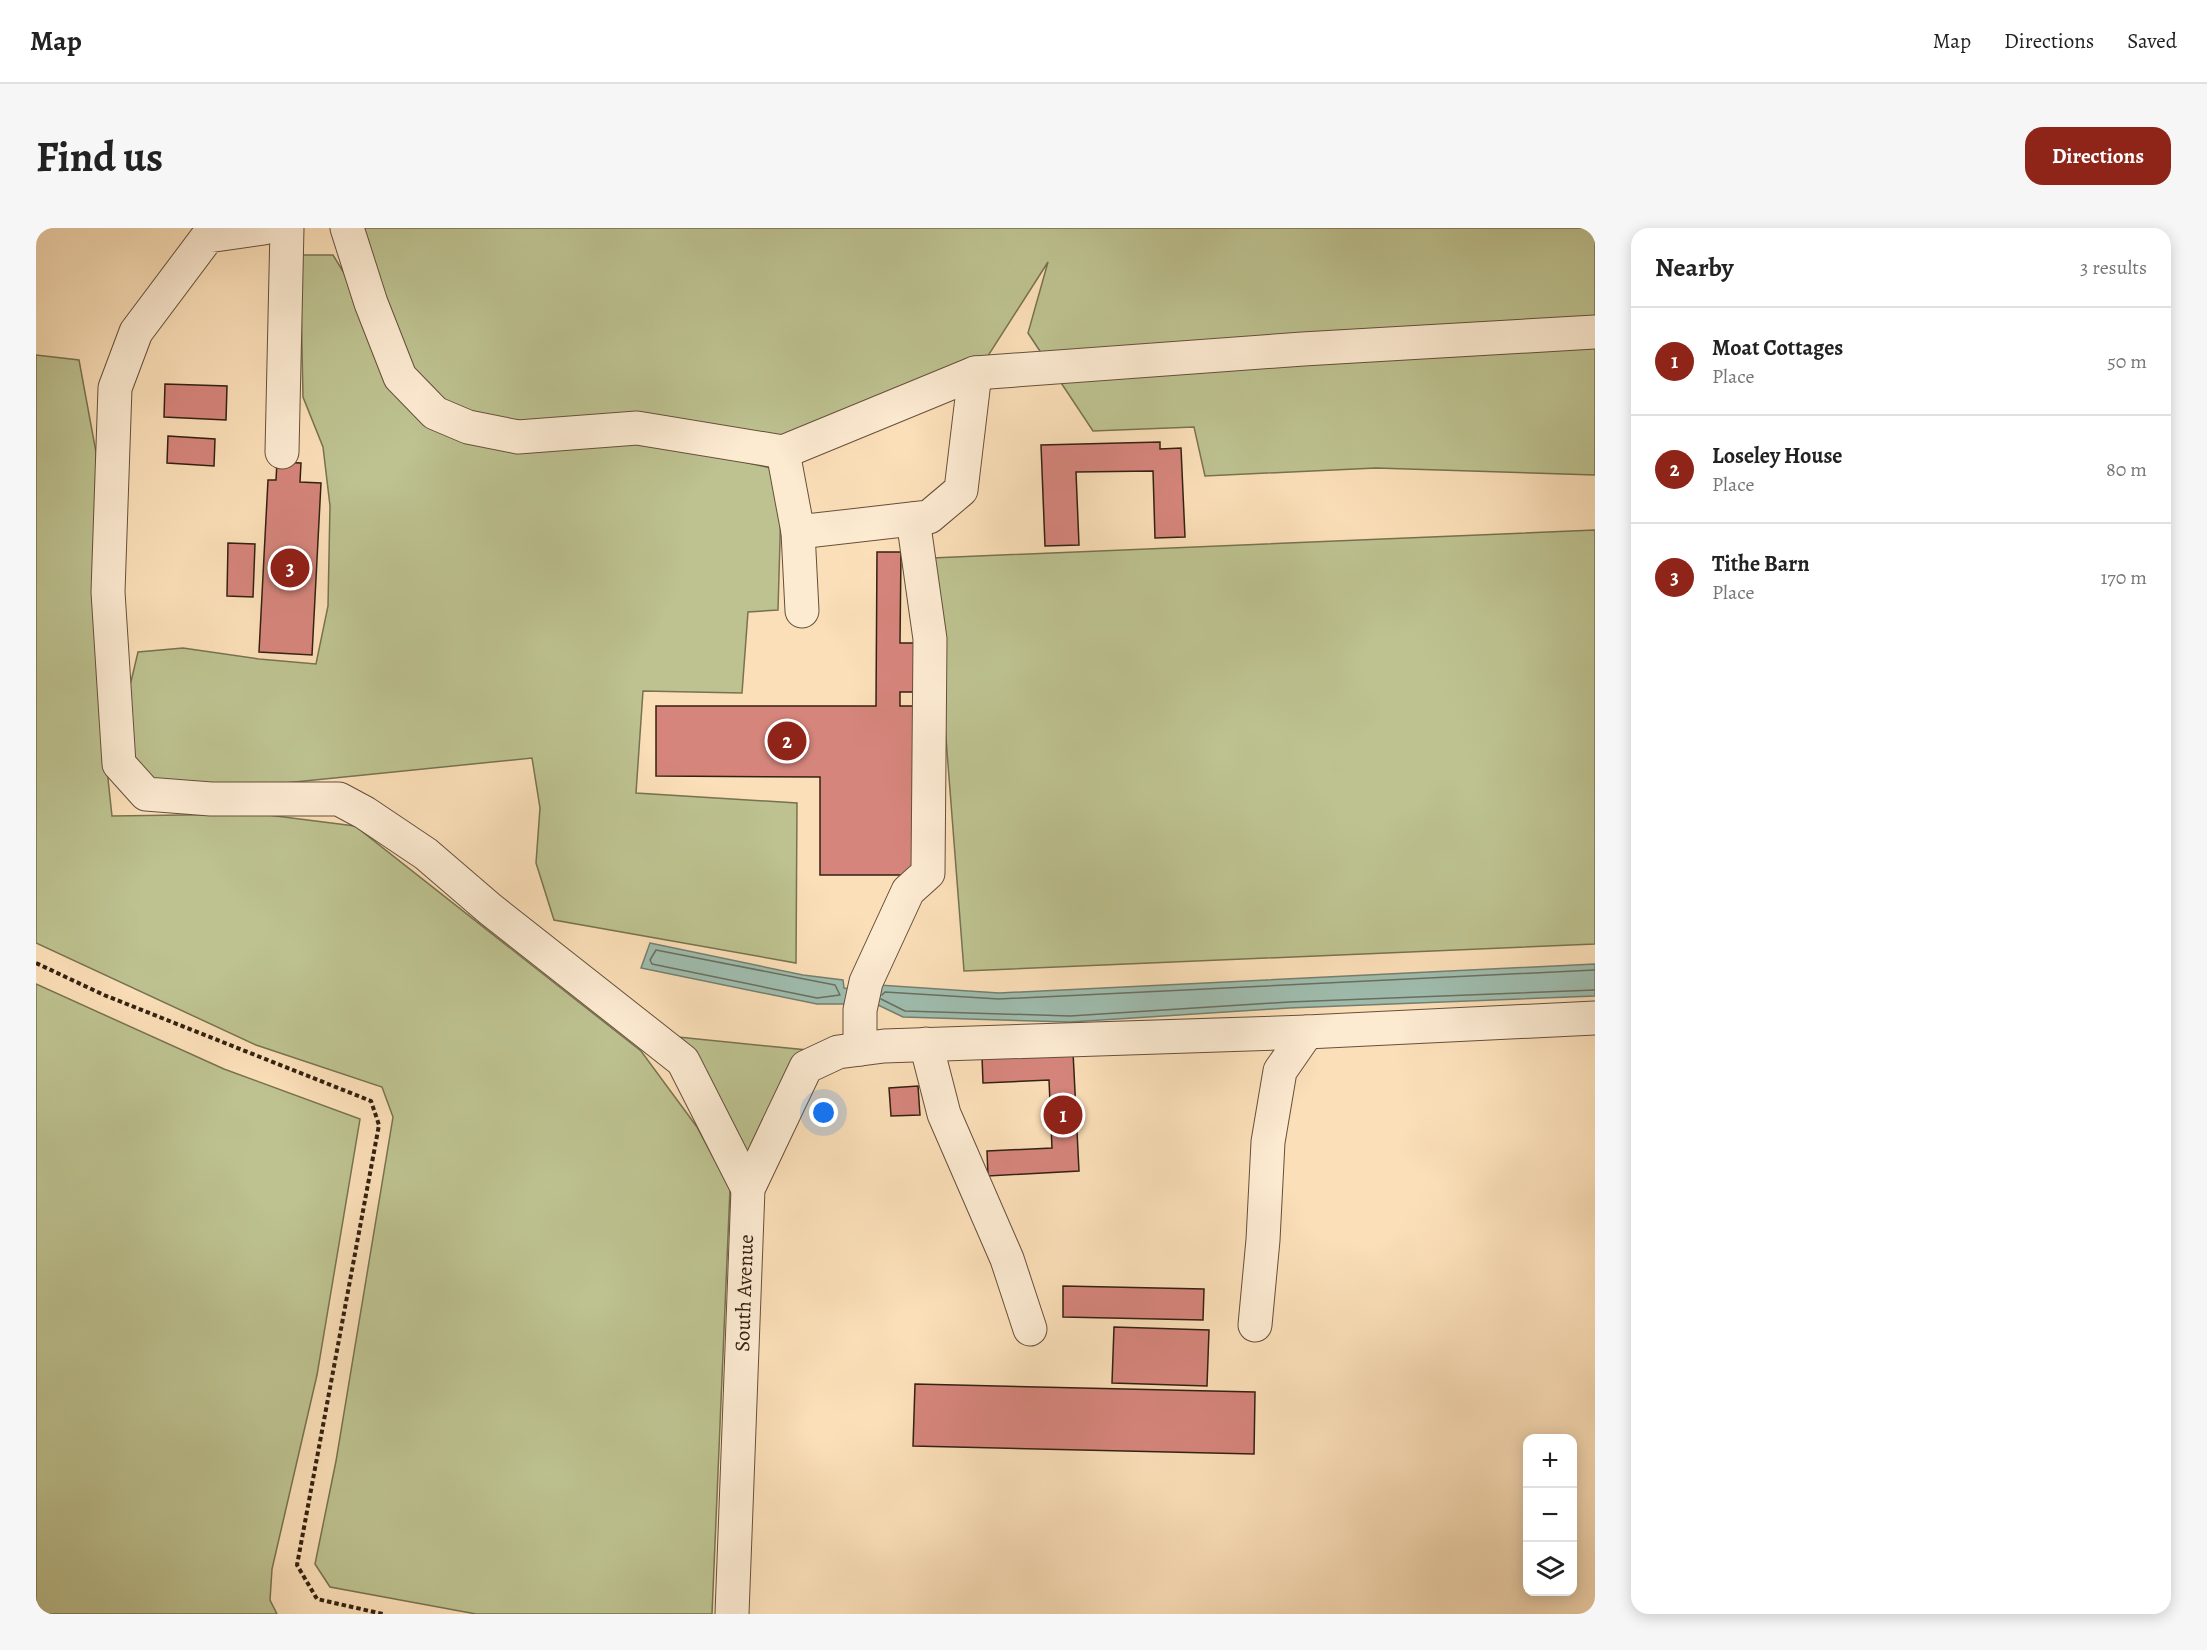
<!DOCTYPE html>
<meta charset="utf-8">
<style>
body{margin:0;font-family:Alegreya,serif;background:#f6f6f6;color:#222}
.controls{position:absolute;right:18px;bottom:18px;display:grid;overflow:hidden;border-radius:12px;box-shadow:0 3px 15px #0003}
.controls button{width:54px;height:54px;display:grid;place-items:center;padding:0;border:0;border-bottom:2px solid #e0e0e0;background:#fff;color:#222;font:30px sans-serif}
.you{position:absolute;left:788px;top:885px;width:21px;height:21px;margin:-15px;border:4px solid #fff;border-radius:50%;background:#1a73e8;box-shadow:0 0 0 9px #1a73e833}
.badge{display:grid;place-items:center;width:39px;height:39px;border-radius:50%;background:#8f2418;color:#fff;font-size:20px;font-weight:700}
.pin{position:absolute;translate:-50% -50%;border:3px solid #fff;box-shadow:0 2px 6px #0006}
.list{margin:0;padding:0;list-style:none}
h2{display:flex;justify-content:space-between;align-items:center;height:78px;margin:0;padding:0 24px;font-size:26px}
h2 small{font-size:20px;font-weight:400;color:#767676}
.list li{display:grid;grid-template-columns:39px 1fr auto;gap:18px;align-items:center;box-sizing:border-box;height:108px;padding:0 24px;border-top:2px solid #e0e0e0}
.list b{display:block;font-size:22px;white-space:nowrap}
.list p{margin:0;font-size:20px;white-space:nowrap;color:#767676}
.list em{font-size:20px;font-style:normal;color:#767676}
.icon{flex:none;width:33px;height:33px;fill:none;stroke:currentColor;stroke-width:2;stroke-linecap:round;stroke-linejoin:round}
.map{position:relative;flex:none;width:1559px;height:1386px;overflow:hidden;border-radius:18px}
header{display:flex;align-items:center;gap:36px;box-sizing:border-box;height:84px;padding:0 30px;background:#fff;border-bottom:2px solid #e0e0e0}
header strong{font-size:28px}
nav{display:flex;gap:33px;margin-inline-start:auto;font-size:21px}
.intro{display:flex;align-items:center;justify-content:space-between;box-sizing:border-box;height:144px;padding:0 36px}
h1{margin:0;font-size:42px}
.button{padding:15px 27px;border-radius:18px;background:#8f2418;color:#fff;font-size:21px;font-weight:700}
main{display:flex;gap:36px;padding:0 36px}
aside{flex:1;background:#fff;border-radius:18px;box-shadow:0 3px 15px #0003}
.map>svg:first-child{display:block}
.green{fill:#bdc290;stroke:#787250;stroke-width:1.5}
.water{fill:#9fbdaf;stroke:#747f70;stroke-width:1.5}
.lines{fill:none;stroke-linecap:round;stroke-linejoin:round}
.shore{stroke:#6a6f60;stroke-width:1.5}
.building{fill:#d6857c;stroke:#342111;stroke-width:1.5}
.minor-casing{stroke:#66503b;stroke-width:35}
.path{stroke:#342111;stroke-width:4;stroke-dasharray:4.5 3;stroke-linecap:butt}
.minor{stroke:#fcead1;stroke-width:33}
.labels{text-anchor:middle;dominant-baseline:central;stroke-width:5;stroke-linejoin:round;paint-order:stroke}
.street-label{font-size:21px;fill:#342111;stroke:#fcead1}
</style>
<header>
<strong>Map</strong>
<nav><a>Map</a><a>Directions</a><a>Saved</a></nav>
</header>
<div class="intro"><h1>Find us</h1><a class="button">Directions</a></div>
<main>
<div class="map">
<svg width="1559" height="1386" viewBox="0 0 1559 1386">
<rect width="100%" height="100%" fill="#fbdfb8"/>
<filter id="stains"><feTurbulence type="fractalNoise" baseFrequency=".00333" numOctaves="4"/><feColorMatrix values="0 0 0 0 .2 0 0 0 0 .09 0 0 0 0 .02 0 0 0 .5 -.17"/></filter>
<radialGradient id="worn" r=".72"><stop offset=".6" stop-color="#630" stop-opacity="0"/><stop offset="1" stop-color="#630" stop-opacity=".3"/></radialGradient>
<!-- green -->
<g class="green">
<path d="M 327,0 L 1559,0 L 1559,247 L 1340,240 L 1169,248 L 1158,199 L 1057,203 L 992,105 L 1012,34 L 950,131 L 751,209 L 511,196 L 431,188 L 384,153 L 347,82 Z"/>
<path d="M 264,27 L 297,27 L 403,200 C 518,209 634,213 746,243 L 742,382 L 712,384 L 706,465 L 607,463 L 600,565 L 761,575 L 760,735 L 518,692 L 500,635 L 504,580 L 496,530 L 239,556 L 121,555 L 94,523 L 88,483 L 102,424 L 147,420 L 223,431 L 280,436 L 292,378 L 294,278 L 287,219 L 267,169 Z"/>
<path d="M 0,127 L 43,132 L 60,224 L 62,458 L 76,588 L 224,586 L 319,598 L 605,823 L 661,899 L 694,961 L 676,1386 L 440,1386 L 294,1359 L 279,1336 L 300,1233 L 357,889 L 346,859 L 220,817 L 0,715 Z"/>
<path d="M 1559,302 L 1559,716 L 928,743 L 896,330 Z"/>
<path d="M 0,756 L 188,841 L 324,891 L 281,1147 L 236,1341 L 234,1372 L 241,1386 L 0,1386 Z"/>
<path d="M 642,809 L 771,822 L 710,939 Z"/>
</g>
<!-- water -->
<path class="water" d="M 614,715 L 767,747 L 807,752 L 808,760 L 840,764 L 843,757 L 963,765 L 1559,736 L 1559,768 L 1253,780 L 1034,794 L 867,789 L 840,776 L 781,776 L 605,740 Z"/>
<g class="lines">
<!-- shore -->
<g class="shore">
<path d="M 620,722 L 799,757 L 804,767 L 781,770 L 616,736 L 614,732 Z"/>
<path d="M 846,767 L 849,764 L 963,771 L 1559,742"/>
<path d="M 845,771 L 869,783 L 1034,788 L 1253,774 L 1559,762"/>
</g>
</g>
<!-- building -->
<g class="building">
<path d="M 129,156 L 191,158 L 190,192 L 128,189 Z"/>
<path d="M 132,208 L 179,211 L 178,238 L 131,235 Z"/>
<path d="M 1124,214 L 1124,221 L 1145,220 L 1149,309 L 1119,310 L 1117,243 L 1040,244 L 1043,317 L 1009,318 L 1005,217 Z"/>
<path d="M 241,234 L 265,235 L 264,254 L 285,255 L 276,427 L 223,424 L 232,252 L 240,252 Z"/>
<path d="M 192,315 L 219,316 L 217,369 L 191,368 Z"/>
<path d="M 841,324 L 865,324 L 864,415 L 886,415 L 886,464 L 864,464 L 864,478 L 883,478 L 882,647 L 784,647 L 784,549 L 620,548 L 620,478 L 840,478 Z"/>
<path d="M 1037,824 L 1043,943 L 952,948 L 951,923 L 1016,920 L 1013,852 L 947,855 L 946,829 Z"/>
<path d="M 882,858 L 884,887 L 855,888 L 853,860 Z"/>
<path d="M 1027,1058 L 1168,1061 L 1167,1092 L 1027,1089 Z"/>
<path d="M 1078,1099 L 1173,1102 L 1171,1158 L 1076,1155 Z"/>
<path d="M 879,1156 L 1219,1164 L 1218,1226 L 877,1218 Z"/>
</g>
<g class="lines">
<defs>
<g id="minor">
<path d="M 228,0 L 172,8 L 100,104 L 79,160 L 72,364 L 83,536 L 110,566 L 175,571 L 303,571 L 329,585 L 390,626 L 454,681 L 647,833 L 712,961"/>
<path d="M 311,0 L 335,75 L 364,149 L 399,185 L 432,199 L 482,209 L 601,200 L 747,224 L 939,145 L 1267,121 L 1559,104"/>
<path d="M 246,224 L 251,0"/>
<path d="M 747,224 L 762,304 L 893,289 L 925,262 L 939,145"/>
<path d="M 762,304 L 766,383"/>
<path d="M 890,816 L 908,886 L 971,1031 L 994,1101"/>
<path d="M 824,821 L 824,782 L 830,754 L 872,663 L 892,645 L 894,411 L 877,291"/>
<path d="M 1219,1097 L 1227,1012 L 1232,914 L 1244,843 L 1271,804"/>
<path d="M 696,1386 L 712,961 L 770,839 L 802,824 L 848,818 L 1271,804 L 1559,790"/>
</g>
</defs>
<!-- minor casing -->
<use href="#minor" class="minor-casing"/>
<!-- path -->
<path class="path" d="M 0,735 L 68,767 L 335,873 L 343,897 L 261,1337 L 281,1371 L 347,1386"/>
<!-- minor -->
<use href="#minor" class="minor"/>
</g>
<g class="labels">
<!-- street labels -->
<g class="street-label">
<text transform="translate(708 1065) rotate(-88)">South Avenue</text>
</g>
</g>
<rect width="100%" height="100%" filter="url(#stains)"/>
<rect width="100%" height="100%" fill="url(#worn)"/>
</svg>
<div class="controls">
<button>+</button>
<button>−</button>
<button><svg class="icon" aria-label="layers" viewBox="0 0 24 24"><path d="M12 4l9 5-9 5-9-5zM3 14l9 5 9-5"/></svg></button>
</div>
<div class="you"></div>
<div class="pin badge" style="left:1027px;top:887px">1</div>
<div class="pin badge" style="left:751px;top:513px">2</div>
<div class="pin badge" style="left:254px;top:340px">3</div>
</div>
<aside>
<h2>Nearby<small>3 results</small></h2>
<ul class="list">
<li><span class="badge">1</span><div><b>Moat Cottages</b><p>Place</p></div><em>50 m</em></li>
<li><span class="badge">2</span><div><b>Loseley House</b><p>Place</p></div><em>80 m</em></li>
<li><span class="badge">3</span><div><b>Tithe Barn</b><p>Place</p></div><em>170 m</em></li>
</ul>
</aside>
</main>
